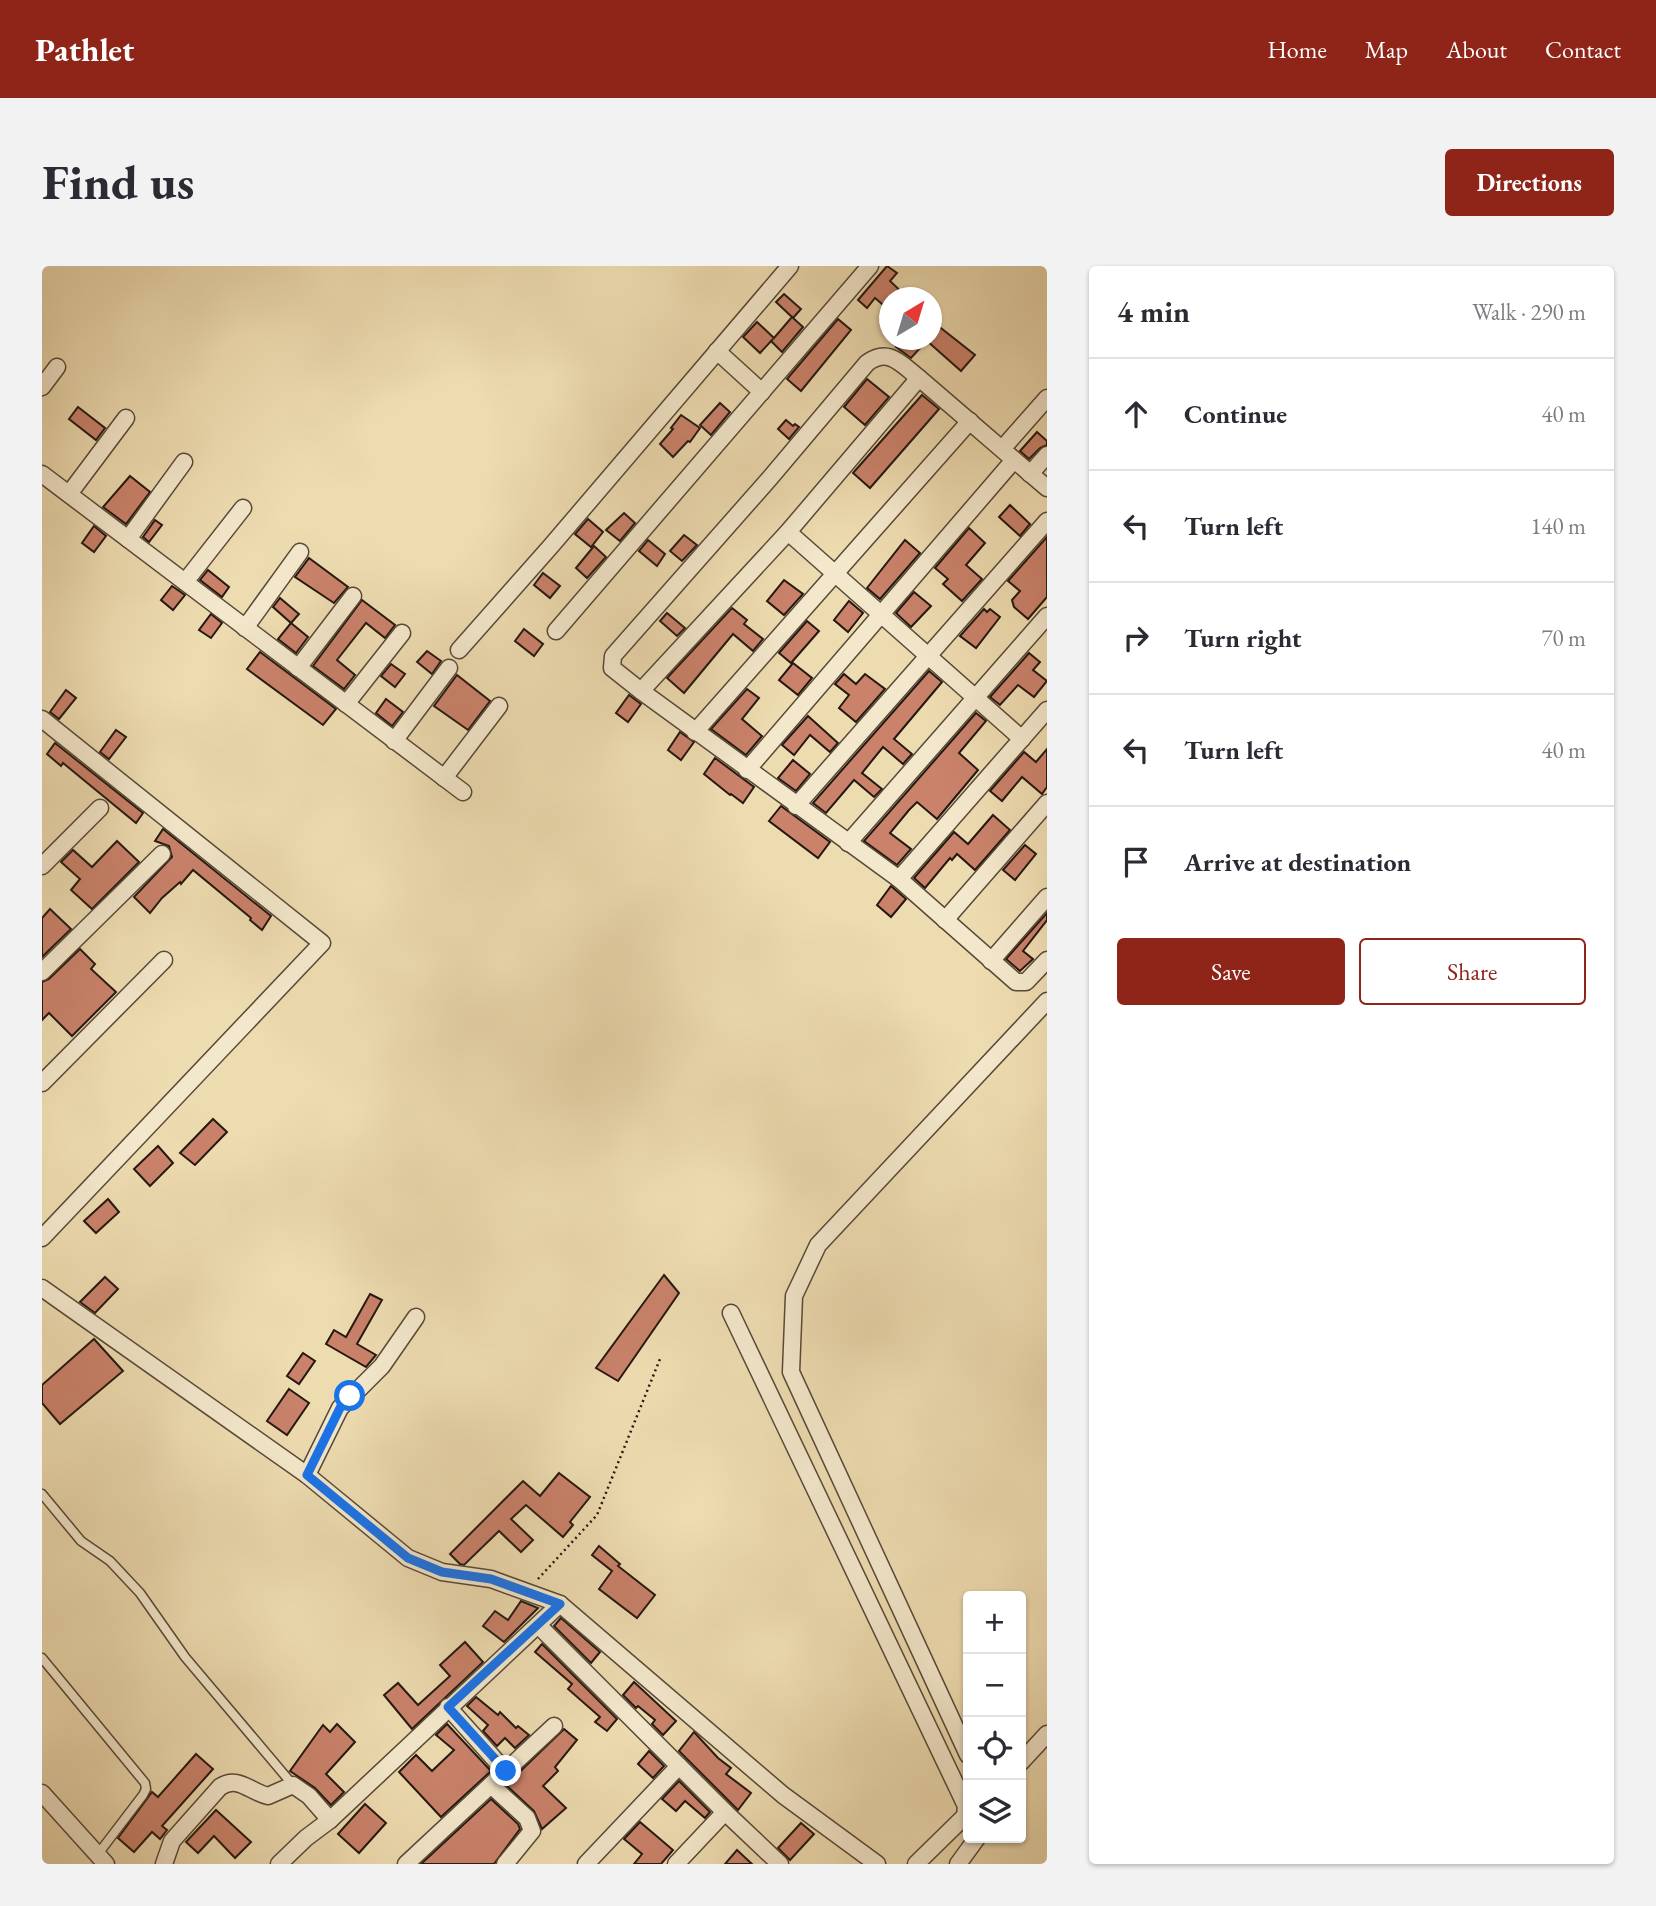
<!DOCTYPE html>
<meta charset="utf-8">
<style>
body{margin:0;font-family:"EB Garamond",serif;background:#f2f2f3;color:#2b2b33}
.controls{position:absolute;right:21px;bottom:21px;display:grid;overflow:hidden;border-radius:7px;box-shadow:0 2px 5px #0004}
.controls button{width:63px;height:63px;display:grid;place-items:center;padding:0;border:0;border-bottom:2px solid #e1e1e2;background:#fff;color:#2b2b33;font:35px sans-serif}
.compass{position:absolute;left:837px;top:21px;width:63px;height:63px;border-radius:50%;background:#fff;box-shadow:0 2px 5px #0004;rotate:38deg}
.stop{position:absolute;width:21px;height:21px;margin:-16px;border:5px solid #1a73e8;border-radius:50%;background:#fff}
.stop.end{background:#1a73e8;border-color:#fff;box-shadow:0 2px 7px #0008}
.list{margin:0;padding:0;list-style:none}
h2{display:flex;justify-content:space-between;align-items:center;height:91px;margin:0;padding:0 28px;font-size:30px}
h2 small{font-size:23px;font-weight:400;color:#7c7c81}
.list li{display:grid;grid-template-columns:46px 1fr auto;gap:21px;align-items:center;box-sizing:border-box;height:112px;padding:0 28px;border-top:2px solid #e1e1e2}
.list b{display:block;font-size:26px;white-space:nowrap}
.list em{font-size:23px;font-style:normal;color:#7c7c81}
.actions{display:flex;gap:14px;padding:21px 28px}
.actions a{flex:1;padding:16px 0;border:2px solid #8f2418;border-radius:7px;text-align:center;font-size:24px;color:#8f2418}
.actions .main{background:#8f2418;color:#fff}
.icon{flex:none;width:38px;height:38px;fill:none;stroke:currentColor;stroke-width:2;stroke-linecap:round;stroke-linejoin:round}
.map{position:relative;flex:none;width:1005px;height:1598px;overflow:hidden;border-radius:7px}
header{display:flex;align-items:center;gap:42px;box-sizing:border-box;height:98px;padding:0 35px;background:#8f2418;color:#fff}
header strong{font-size:33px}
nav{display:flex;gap:38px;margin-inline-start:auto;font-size:24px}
.intro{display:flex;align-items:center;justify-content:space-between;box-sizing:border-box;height:168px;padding:0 42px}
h1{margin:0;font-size:49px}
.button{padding:18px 32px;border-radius:7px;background:#8f2418;color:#fff;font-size:24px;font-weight:700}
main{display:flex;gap:42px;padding:0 42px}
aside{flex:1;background:#fff;border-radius:7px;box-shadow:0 2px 5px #0004}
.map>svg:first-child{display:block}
.building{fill:#ca826b;stroke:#251810;stroke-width:2}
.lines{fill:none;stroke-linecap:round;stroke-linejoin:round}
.service-casing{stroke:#574938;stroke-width:11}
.minor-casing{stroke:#574938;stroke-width:19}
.path{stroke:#251810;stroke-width:2.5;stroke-dasharray:2 3.5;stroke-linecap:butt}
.service{stroke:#f4e8cc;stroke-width:8}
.minor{stroke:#f4e8cc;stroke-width:16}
.route{stroke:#1a73e8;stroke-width:9}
</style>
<header>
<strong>Pathlet</strong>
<nav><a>Home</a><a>Map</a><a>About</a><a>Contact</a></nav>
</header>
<div class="intro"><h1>Find us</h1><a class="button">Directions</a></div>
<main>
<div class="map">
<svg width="1005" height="1598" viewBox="0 0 1005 1598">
<rect width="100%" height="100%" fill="#eedcb1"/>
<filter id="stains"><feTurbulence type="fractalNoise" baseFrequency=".00286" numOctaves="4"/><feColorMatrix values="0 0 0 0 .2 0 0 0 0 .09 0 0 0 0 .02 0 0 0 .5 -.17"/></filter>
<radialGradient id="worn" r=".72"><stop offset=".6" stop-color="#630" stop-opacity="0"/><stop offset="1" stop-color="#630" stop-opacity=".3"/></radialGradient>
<!-- building -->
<g class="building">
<path d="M 845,0 L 855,7 L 848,15 L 866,32 L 848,32 L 848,45 L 833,32 L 825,42 L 816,34 Z"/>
<path d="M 742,28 L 759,43 L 751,52 L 734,36 Z"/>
<path d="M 750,51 L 761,61 L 740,86 L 729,75 L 731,73 L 718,87 L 701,71 L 715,56 L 732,72 Z"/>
<path d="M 796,53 L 809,64 L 759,125 L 745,113 Z"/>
<path d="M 890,55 L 933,89 L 919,105 L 884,74 L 890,74 Z"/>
<path d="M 861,74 L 872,74 L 880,80 L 869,92 L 854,81 Z"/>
<path d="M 825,113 L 847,131 L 823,159 L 802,141 Z"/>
<path d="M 880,129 L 897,143 L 828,222 L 811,207 Z"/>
<path d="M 678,137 L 688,146 L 669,169 L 658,159 Z"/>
<path d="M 36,141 L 63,162 L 54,174 L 27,153 Z"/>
<path d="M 639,149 L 658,162 L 648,176 L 646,175 L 631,191 L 618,178 L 631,163 L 629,162 Z"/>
<path d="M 744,154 L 751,160 L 753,158 L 757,161 L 747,173 L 736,163 Z"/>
<path d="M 995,166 L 1005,175 L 1005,179 L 998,182 L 987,193 L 978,185 Z"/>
<path d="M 88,210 L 108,226 L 84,258 L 61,241 Z"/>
<path d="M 968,239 L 988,258 L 978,270 L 957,251 Z"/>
<path d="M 582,247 L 593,257 L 578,275 L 564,264 Z"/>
<path d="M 546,253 L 561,266 L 549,281 L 533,268 Z"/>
<path d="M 113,254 L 120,259 L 107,276 L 101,271 Z"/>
<path d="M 52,260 L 64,270 L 52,286 L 40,277 Z"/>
<path d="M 927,262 L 943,277 L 924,299 L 940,313 L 920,335 L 901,318 L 906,313 L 893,302 Z"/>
<path d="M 642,269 L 655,279 L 640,295 L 628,285 Z"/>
<path d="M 1005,271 L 1005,331 L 986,353 L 972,341 L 970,334 L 978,325 L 966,315 Z"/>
<path d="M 606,274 L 623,288 L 615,300 L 597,285 Z"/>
<path d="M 863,274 L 878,287 L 838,333 L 825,322 Z"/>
<path d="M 552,280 L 564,291 L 545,312 L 534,302 Z"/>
<path d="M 267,292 L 306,321 L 292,337 L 253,311 Z"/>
<path d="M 166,304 L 187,321 L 180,331 L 158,314 Z"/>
<path d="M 501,307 L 518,320 L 508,332 L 492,319 Z"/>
<path d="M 742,314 L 761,328 L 742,349 L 725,335 Z"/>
<path d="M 130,320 L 143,329 L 131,344 L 119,334 Z"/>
<path d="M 872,326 L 889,340 L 869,361 L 854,347 Z"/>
<path d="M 238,332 L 257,348 L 249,357 L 231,341 Z"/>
<path d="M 320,334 L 353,359 L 343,372 L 324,357 L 295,394 L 313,409 L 302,423 L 271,400 Z"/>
<path d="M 807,335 L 821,347 L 806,366 L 792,354 Z"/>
<path d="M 690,342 L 705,354 L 702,358 L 721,373 L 711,385 L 691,368 L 642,427 L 625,412 Z"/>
<path d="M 942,343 L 945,346 L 948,343 L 958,351 L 934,382 L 918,370 Z"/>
<path d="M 625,347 L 643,362 L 635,370 L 618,355 Z"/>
<path d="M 169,348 L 180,357 L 169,372 L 157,364 Z"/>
<path d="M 765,355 L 777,365 L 749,397 L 737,387 Z"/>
<path d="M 249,357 L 266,371 L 254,387 L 236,373 Z"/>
<path d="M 482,363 L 501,378 L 492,390 L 473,375 Z"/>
<path d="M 385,385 L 399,395 L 390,408 L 375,396 Z"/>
<path d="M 218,386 L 294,443 L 281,459 L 205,403 Z"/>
<path d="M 987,387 L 998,396 L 991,404 L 1005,415 L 992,431 L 976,419 L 958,439 L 948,431 Z"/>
<path d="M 751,397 L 770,412 L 756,429 L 737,414 Z"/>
<path d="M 349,398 L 363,408 L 353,421 L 339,410 Z"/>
<path d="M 887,405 L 900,416 L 852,473 L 870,488 L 861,498 L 841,481 L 820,507 L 840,523 L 832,531 L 812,514 L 784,547 L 771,537 Z"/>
<path d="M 802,408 L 814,418 L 823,408 L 843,423 L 814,456 L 797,442 L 807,429 L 793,418 Z"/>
<path d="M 415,409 L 448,435 L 426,464 L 392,440 Z"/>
<path d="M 705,423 L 717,432 L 700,453 L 720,470 L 704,489 L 669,463 Z"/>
<path d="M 24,424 L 34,432 L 17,453 L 8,446 Z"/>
<path d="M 587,429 L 599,438 L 586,456 L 574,447 Z"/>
<path d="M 344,433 L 361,446 L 350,460 L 334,447 Z"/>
<path d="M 934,447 L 944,455 L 917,487 L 936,504 L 895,553 L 875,536 L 867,544 L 848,567 L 869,583 L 855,599 L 822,575 Z"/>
<path d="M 766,450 L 796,477 L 788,486 L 768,469 L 752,489 L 740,479 Z"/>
<path d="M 74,464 L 84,471 L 67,493 L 58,486 Z"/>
<path d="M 638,466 L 652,476 L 639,494 L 626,484 Z"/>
<path d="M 13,477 L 101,547 L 94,557 L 21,497 L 19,500 L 5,488 Z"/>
<path d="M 1005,483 L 1005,521 L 1000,528 L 980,511 L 960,535 L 948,525 L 982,486 L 994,496 Z"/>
<path d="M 673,492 L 712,521 L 701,537 L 689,528 L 688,529 L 662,508 Z"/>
<path d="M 751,494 L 768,508 L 754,525 L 736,512 Z"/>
<path d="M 739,540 L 788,576 L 776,592 L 727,555 Z"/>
<path d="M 951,549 L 968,564 L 933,604 L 915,588 L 910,594 L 908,592 L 883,622 L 872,612 L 912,566 L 926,578 Z"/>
<path d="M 121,563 L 229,650 L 220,664 L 208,654 L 209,652 L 151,604 L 139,618 L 138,616 L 120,632 L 108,647 L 92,631 L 130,591 L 127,580 L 113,575 Z"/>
<path d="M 75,575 L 97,596 L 50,643 L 29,624 L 38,613 L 19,596 L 31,584 L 50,601 Z"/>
<path d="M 983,579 L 994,588 L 973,614 L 961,604 Z"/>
<path d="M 849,620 L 864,633 L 849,651 L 835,639 Z"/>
<path d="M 8,643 L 29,663 L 0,691 L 0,652 Z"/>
<path d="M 1005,647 L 1005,654 L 981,685 L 991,693 L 978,705 L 964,693 Z"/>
<path d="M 38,683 L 53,698 L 49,703 L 74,726 L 30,770 L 7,747 L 0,754 L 0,716 L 7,713 Z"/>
<path d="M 171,853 L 185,866 L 153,899 L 138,887 Z"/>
<path d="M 116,880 L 131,897 L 108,920 L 92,903 Z"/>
<path d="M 66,933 L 77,946 L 54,967 L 42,955 Z"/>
<path d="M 622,1009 L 637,1027 L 576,1115 L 554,1102 Z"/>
<path d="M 63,1011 L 76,1023 L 53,1047 L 38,1036 Z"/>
<path d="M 328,1028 L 340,1034 L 315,1078 L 334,1089 L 324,1101 L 284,1078 L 292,1064 L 304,1071 Z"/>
<path d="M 52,1073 L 81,1105 L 18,1158 L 0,1137 L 0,1119 Z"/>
<path d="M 261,1087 L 273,1095 L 257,1118 L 245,1110 Z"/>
<path d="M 247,1123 L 267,1137 L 245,1169 L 225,1155 Z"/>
<path d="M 517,1207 L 548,1231 L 528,1256 L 531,1259 L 521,1271 L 484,1239 L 469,1253 L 491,1274 L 479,1286 L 457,1265 L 422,1299 L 418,1298 L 408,1288 L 481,1215 L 498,1230 Z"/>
<path d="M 557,1280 L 578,1298 L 576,1300 L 613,1329 L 595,1352 L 557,1323 L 570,1305 L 550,1289 Z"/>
<path d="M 479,1335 L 496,1342 L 462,1376 L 441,1360 L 453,1345 L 466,1354 Z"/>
<path d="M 519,1352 L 558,1386 L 549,1397 L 512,1360 Z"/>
<path d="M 423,1376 L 441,1396 L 370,1463 L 342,1429 L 356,1417 L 376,1439 L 408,1410 L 398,1399 Z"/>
<path d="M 500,1378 L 575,1453 L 565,1465 L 553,1456 L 558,1451 L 526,1423 L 530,1418 L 493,1386 Z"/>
<path d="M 592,1416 L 634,1455 L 621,1469 L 610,1458 L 613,1454 L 596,1440 L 594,1442 L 581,1429 Z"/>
<path d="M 434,1431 L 456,1449 L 458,1446 L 474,1462 L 476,1460 L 487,1469 L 473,1482 L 463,1472 L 455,1480 L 441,1465 L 446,1459 L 425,1440 Z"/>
<path d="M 295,1458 L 313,1476 L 284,1508 L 302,1526 L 289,1539 L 273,1522 L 248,1505 L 281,1459 L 288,1466 Z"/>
<path d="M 405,1458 L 449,1505 L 399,1551 L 357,1506 L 374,1489 L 390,1505 L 412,1484 L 394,1469 Z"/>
<path d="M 522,1463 L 535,1474 L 513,1501 L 516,1505 L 501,1520 L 524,1542 L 500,1563 L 492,1545 L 464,1519 Z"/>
<path d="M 652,1466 L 676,1492 L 689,1502 L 684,1508 L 709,1527 L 696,1544 L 637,1485 Z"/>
<path d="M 607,1485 L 622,1500 L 611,1512 L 596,1498 Z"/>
<path d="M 154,1488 L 171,1503 L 120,1560 L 125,1564 L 118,1573 L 110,1566 L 92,1586 L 76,1572 L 110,1526 L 116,1531 Z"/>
<path d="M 637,1515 L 668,1546 L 663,1552 L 643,1535 L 634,1545 L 620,1533 Z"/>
<path d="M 449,1533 L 476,1558 L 478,1563 L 452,1598 L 379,1598 Z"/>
<path d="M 323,1538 L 344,1557 L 317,1587 L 296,1568 Z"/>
<path d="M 174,1544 L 209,1576 L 193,1592 L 172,1570 L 156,1587 L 144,1576 Z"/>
<path d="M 598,1556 L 631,1584 L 619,1598 L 592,1598 L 600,1588 L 582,1573 Z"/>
<path d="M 759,1557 L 772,1568 L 748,1594 L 736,1582 Z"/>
<path d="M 695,1584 L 710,1598 L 683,1598 Z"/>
</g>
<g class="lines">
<defs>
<g id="service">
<path d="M 0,1228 L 39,1275 L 68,1295 L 98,1327 L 143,1391 L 251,1519"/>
<path d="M 0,1392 L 103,1517 L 104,1523 L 101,1529 L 56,1588"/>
</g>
<g id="minor">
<path d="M 675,85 L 720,126"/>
<path d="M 0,121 L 15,101"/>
<path d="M 960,183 L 1005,132"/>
<path d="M 0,208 L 421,526"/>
<path d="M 988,208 L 1005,189"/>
<path d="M 1005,222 L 877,112 L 746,266 L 599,425 L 857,613 L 974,716 L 984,716 L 1005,694"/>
<path d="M 27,228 L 84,152"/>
<path d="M 746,266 L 980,473"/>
<path d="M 86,273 L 142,196"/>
<path d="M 143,316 L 201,242"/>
<path d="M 203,362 L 258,286"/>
<path d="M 514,365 L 828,0"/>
<path d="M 417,384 L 509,280 L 748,0"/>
<path d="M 256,402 L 311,330"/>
<path d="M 599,425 L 570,402 L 571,390 L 728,212 L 825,97 C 847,81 859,98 877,112"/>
<path d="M 304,438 L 360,367"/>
<path d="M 0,453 L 280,677 L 0,972"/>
<path d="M 653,466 L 928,155"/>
<path d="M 352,475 L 407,402"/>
<path d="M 705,504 L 972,194"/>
<path d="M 402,512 L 457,440"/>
<path d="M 754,540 L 1005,255"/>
<path d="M 806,577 L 1005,350"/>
<path d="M 0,600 L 58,542"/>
<path d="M 857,613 L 1005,444"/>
<path d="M 903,654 L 1005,537"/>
<path d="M 949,695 L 1005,631"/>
<path d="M 0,706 L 120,588"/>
<path d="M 0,817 L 122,694"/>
<path d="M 0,1022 L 265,1209 L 366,1292 L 400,1306 L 449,1313 L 518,1338 L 741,1529 L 835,1598"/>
<path d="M 689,1047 L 924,1540 L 923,1550 L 874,1598"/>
<path d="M 265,1209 L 298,1142 L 340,1100 L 374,1051"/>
<path d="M 496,1359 L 683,1546 L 738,1598"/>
<path d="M 406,1441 L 463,1505"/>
<path d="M 926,1489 L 749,1106 L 752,1030 L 776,979 L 1005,735"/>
<path d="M 979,1496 L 1005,1468"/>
<path d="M 449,1519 L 485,1552 L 490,1565 L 463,1598"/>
<path d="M 0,1527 L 64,1598"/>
<path d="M 122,1598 L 130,1575 L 178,1521 C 196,1509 208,1526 226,1530 L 251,1519 L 267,1530 L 288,1554"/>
<path d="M 237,1598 L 264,1572 L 288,1554 L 518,1338"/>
<path d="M 364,1598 L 512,1460"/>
<path d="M 544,1598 L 637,1500"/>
<path d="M 634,1598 L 683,1546"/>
<path d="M 916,1598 L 935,1572"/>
</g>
</defs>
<!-- service casing -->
<use href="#service" class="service-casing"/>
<!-- minor casing -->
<use href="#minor" class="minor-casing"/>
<!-- path -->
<path class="path" d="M 496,1313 L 555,1249 L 618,1093"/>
<!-- service -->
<use href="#service" class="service"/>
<!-- minor -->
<use href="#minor" class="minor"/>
</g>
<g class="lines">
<!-- route -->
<path class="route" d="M 308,1130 L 298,1142 L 265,1209 L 366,1292 L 400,1306 L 449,1313 L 518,1338 L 406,1441 L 464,1505"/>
</g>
<rect width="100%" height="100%" filter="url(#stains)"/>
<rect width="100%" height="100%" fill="url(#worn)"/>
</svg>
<div class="controls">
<button>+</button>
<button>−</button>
<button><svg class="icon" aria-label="locate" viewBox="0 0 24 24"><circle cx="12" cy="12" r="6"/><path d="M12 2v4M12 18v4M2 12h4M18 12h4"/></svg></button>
<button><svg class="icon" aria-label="layers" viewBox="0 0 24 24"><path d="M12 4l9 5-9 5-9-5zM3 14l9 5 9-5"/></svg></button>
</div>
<svg class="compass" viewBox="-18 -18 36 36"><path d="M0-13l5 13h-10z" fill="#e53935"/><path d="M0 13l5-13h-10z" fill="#7c7c81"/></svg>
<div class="stop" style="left:308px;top:1130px"></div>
<div class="stop end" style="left:464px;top:1505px"></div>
</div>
<aside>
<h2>4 min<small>Walk · 290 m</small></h2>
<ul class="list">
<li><svg class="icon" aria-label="ahead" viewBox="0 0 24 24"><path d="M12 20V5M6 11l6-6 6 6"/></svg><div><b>Continue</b></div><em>40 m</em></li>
<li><svg class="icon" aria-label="left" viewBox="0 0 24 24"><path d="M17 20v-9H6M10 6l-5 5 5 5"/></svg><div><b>Turn left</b></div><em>140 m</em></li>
<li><svg class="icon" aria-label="right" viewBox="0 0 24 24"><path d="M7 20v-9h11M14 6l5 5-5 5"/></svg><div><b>Turn right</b></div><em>70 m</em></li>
<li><svg class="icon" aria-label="left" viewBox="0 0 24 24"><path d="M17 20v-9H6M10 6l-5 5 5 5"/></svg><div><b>Turn left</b></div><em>40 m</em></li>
<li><svg class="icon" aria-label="arrive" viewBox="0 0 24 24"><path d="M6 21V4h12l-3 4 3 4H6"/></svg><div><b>Arrive at destination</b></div></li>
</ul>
<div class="actions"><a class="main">Save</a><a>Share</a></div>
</aside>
</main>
